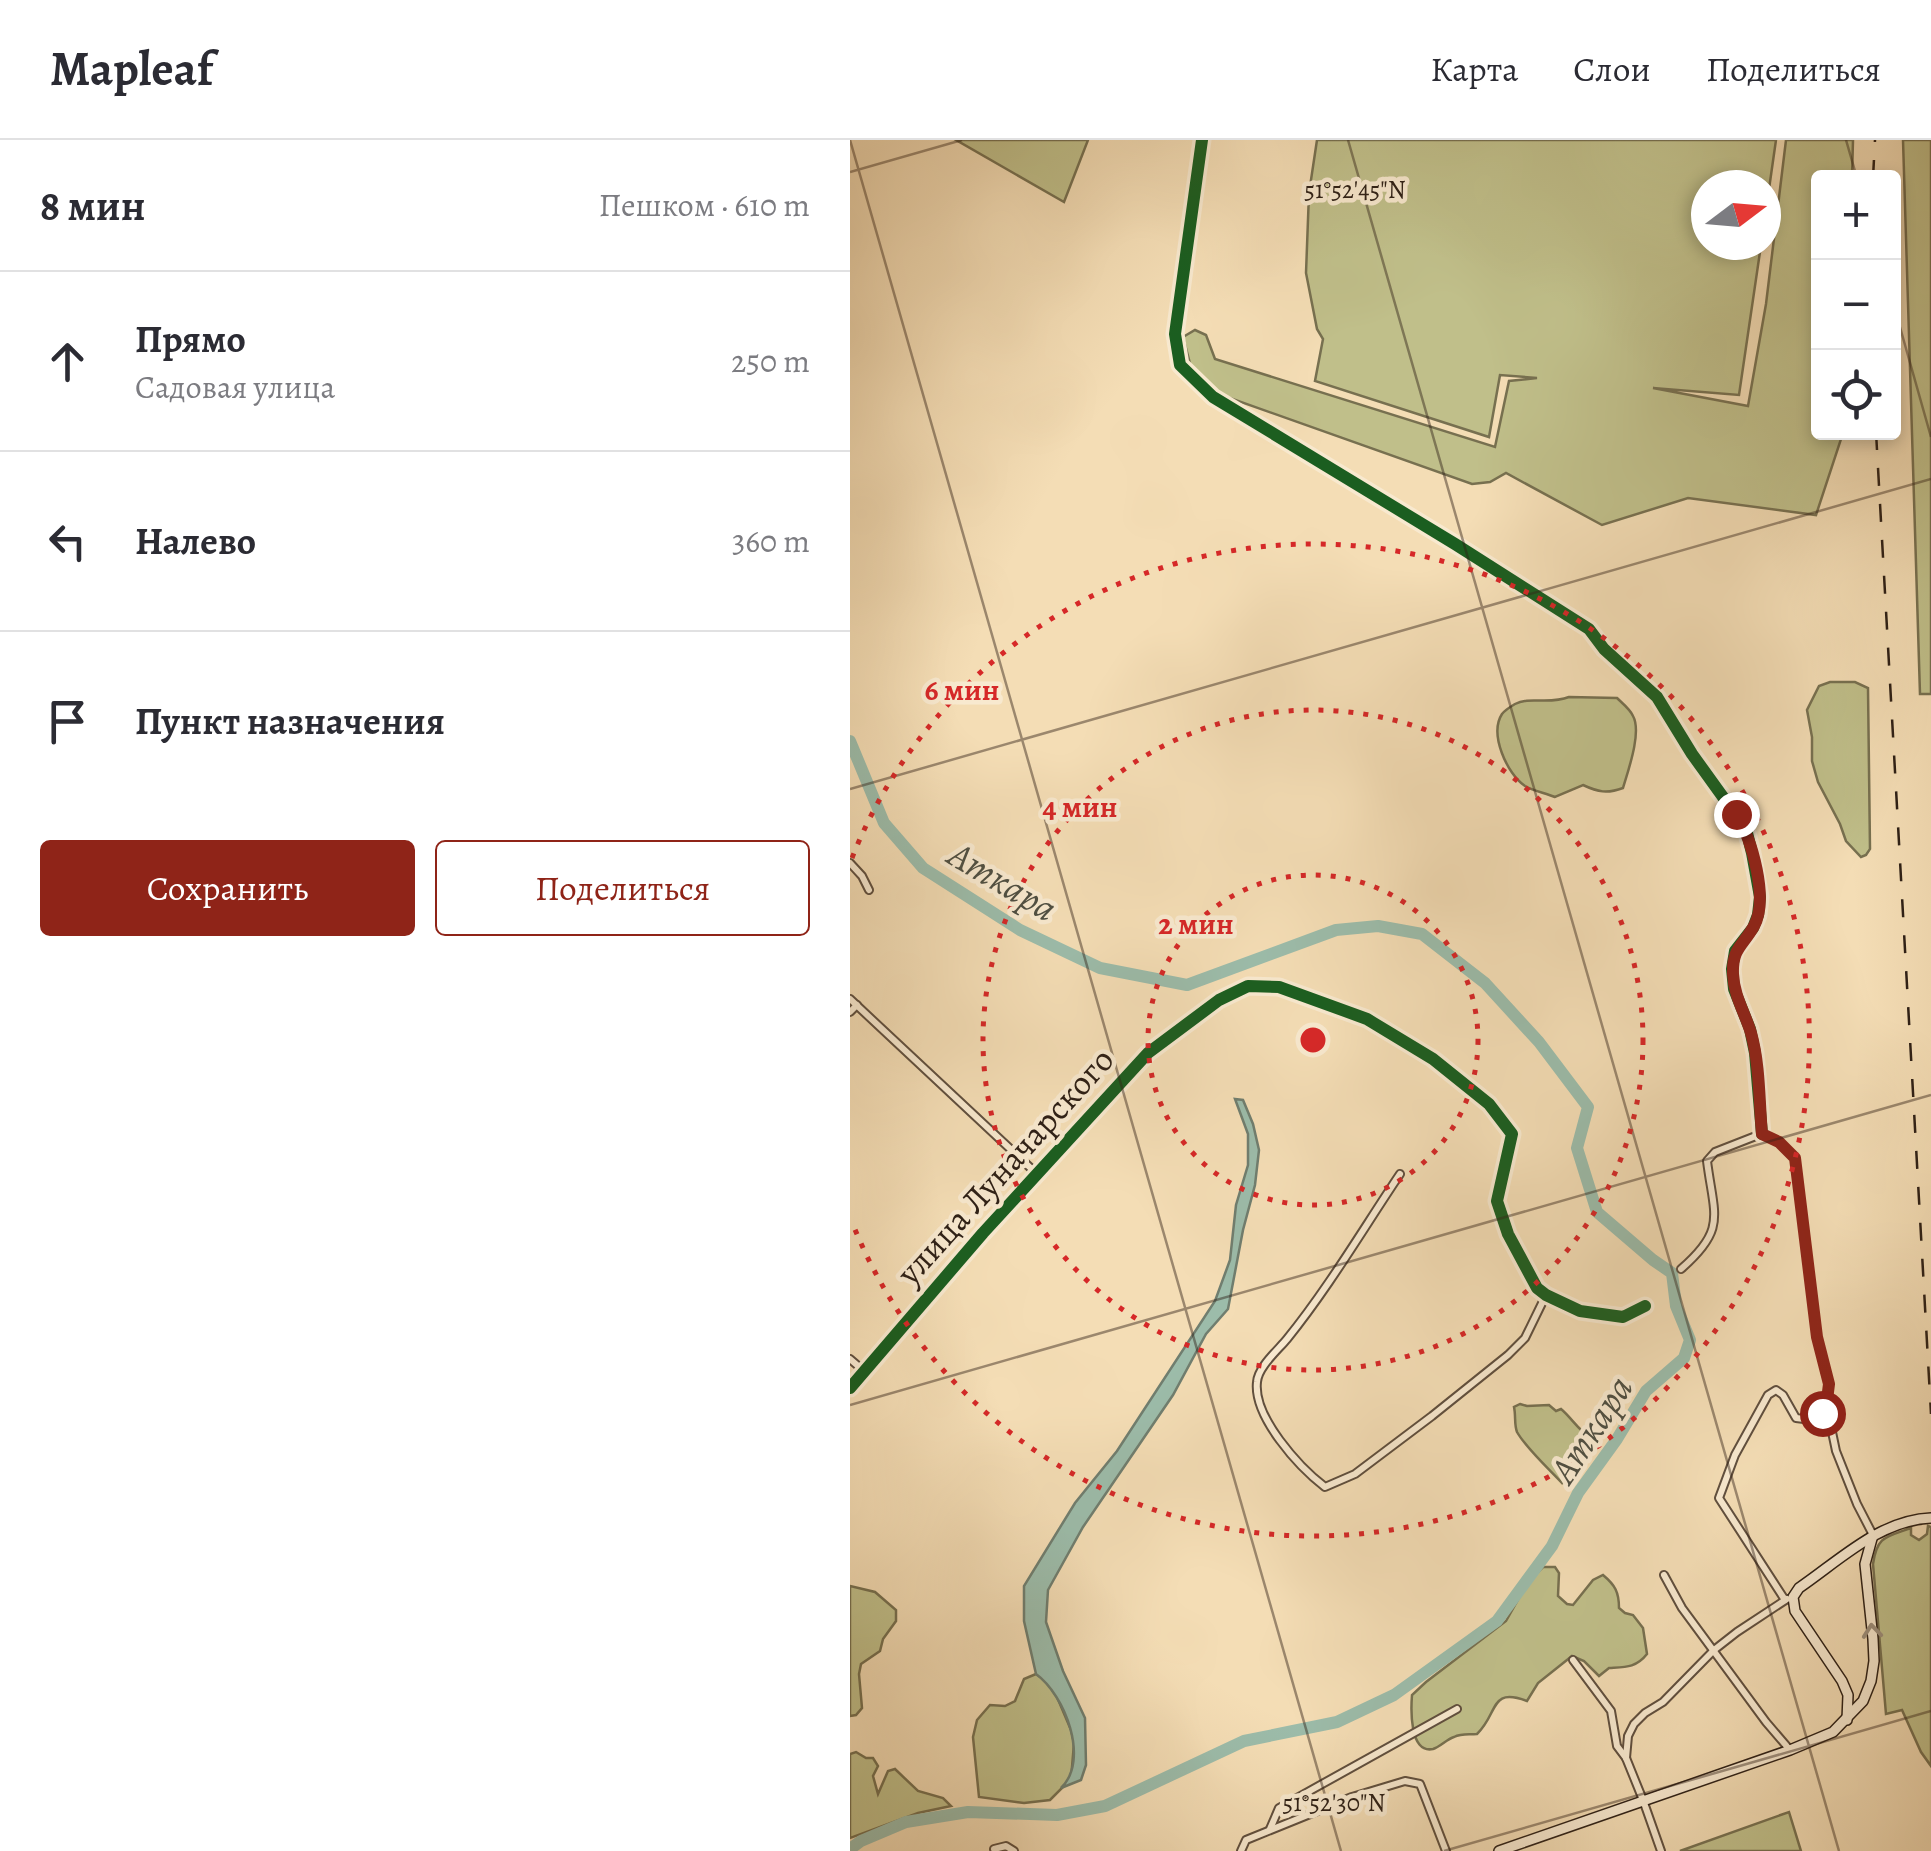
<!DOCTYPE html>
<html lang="ru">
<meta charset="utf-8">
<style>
body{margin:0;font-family:Alegreya,serif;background:#f7f7f7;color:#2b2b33}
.controls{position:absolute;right:30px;top:30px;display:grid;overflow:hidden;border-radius:10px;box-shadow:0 5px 15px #0003}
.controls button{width:90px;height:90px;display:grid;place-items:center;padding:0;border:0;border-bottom:2px solid #e1e1e2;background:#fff;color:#2b2b33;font:50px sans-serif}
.compass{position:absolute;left:841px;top:30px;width:90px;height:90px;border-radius:50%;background:#fff;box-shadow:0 5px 15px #0003;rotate:74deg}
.stop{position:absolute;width:30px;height:30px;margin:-22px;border:8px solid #8f2418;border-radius:50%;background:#fff}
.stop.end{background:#8f2418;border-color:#fff;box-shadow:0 2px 10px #0008}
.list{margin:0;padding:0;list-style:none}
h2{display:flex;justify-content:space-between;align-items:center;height:130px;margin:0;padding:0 40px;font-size:42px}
h2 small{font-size:32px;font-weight:400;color:#7c7c81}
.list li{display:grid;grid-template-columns:65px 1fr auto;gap:30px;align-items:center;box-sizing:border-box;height:180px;padding:0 40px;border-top:2px solid #e1e1e2}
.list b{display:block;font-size:38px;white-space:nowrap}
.list p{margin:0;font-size:32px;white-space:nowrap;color:#7c7c81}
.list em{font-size:32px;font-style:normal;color:#7c7c81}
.actions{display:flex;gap:20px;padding:30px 40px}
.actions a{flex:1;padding:22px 0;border:2px solid #8f2418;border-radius:10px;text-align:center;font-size:35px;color:#8f2418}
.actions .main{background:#8f2418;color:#fff}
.icon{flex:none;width:55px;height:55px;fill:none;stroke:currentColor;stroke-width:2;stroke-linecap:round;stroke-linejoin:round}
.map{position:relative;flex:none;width:1081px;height:1711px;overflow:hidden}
header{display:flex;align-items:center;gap:60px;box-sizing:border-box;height:140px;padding:0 50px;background:#fff;border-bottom:2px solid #e1e1e2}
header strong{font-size:48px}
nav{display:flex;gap:55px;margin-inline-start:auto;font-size:35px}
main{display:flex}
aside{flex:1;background:#fff}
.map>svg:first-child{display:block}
.green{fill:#c0bf8a;stroke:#777050;stroke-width:2.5}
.water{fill:#9cbcaa;stroke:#707e6f;stroke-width:2.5}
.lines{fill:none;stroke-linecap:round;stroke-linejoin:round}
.river{stroke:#9cbcaa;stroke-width:12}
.street-casing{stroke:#604f3e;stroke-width:10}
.secondary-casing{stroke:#2e2016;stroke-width:12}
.street{stroke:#f8e9cf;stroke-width:6}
.secondary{stroke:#f8e9cf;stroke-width:9}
.rail{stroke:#2e2016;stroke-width:2.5;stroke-dasharray:18 18;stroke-linecap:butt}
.cycleway-casing{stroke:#f8e9cf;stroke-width:19}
.cycleway{stroke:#1b5e20;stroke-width:12}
.oneway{stroke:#9d8f7c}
.route{stroke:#8f2418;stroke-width:12}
.ticks{fill:none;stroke:#2e2016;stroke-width:2.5;stroke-opacity:0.45}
.ring{fill:none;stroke:#d62828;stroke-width:5;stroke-dasharray:5 10}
.labels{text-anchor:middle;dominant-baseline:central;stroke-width:9;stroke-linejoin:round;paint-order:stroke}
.street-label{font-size:35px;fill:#2e2016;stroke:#f8e9cf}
.water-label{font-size:38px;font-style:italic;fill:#4f4f42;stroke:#f8e9cf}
.ticks-label{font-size:25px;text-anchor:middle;fill:#2e2016;stroke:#f8e9cf;stroke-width:9;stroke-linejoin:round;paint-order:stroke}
.centre{fill:#d62828;stroke:#f8e9cf;stroke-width:5}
.ring-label{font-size:30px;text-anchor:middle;font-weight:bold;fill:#d62828;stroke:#f8e9cf;stroke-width:9;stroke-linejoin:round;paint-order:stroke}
</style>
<header>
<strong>Mapleaf</strong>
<nav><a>Карта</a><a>Слои</a><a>Поделиться</a></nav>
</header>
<main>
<aside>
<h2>8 мин<small>Пешком · 610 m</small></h2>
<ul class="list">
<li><svg class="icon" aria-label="ahead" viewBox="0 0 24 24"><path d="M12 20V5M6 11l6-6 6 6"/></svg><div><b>Прямо</b><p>Садовая улица</p></div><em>250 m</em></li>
<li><svg class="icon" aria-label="left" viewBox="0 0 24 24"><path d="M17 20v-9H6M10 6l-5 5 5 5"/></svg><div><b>Налево</b></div><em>360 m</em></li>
<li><svg class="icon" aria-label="arrive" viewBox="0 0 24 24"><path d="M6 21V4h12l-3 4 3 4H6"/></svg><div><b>Пункт назначения</b></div></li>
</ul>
<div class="actions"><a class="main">Сохранить</a><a>Поделиться</a></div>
</aside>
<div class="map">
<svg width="1081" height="1711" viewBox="0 0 1081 1711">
<rect width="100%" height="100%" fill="#f4ddb5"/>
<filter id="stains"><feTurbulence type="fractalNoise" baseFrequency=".002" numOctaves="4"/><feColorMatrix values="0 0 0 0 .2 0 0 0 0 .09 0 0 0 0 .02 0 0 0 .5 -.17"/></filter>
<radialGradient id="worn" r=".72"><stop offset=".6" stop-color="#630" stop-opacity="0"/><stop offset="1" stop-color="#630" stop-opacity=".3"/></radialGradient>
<!-- green -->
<g class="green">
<path d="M 106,0 L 238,0 L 214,62 Z"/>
<path d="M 467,0 L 926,0 L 916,70 L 916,45 L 856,45 L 856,105 L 911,105 L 889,255 L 803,248 L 898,266 L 916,164 L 936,0 L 1003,0 L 1002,37 L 968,38 L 968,292 L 993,293 L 966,375 L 838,358 L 752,385 L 656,333 L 640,342 L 622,344 L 346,246 L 333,197 L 345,190 L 356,195 L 365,219 L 645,307 L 659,241 L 687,238 L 650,235 L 639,297 L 465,241 L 473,199 L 467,189 L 456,133 L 459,53 Z"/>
<path d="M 1053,0 L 1081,0 L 1081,554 L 1070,554 Z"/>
<path d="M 980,542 L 1005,542 L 1018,548 L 1020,709 L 1016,715 L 1011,717 L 996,701 L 990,684 L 968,642 L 962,621 L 962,597 L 957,570 L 969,546 Z"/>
<path d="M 719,557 L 767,558 C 772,563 780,569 783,576 C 792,592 778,631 773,648 C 757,654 748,652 733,645 L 705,657 C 696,653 683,651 675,646 C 657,634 639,594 652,574 C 655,570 660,567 665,564 C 680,556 699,565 719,557 Z"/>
<path d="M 670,1264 L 677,1266 L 699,1265 L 706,1271 L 711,1269 C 723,1279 728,1291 742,1298 L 712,1343 C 699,1329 676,1308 667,1292 C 664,1284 666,1276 664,1267 Z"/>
<path d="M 1078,1386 L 1081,1387 L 1081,1626 L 1071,1612 L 1052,1570 L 1036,1574 L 1023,1424 C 1027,1396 1036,1397 1061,1388 L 1061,1395 L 1069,1400 L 1077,1394 Z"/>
<path d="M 693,1427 L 705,1427 L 709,1433 L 708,1456 L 717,1464 L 723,1465 L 743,1440 L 753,1435 C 765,1445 769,1452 769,1468 L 775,1473 L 783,1475 L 793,1488 L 797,1514 C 786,1528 775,1527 759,1528 L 749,1536 L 734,1521 L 722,1516 L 688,1543 L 677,1561 C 639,1547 649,1573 627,1594 C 619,1595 612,1593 604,1597 C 597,1599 590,1607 583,1609 C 559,1614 561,1568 562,1555 L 576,1542 L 656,1481 L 678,1442 Z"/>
<path d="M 0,1446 L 25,1452 L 46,1470 L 46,1481 L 33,1499 L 30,1511 L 11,1524 L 9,1534 L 12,1568 L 6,1575 L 0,1576 Z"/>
<path d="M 186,1534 L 196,1541 L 207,1557 L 221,1590 L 224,1603 L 221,1639 L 200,1660 L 174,1663 L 129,1657 L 123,1597 L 127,1580 L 140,1565 L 155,1566 L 165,1561 L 174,1539 Z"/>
<path d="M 6,1612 L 16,1618 L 23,1618 L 28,1626 L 23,1636 L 28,1654 L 38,1631 L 45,1629 L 68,1651 L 93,1658 L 101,1666 L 68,1673 L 0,1698 L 0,1614 Z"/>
<path d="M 939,1672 L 951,1711 L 830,1711 Z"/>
</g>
<!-- water -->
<path class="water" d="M 385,959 L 393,960 L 403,984 L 409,1010 L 405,1045 L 393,1090 L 378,1169 L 356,1194 L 323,1255 L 233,1387 L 198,1450 L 196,1482 L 213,1531 L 235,1578 L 236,1625 L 231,1640 L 211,1648 C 240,1620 215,1555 186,1534 L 174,1481 L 174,1446 L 225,1363 L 267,1311 L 365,1161 L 380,1120 L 386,1065 L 398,1025 L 398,994 Z"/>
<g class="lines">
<!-- river -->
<path class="river" d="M 0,601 L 34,683 L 73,728 L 170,790 L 250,828 L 337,845 L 486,790 L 528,786 L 572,794 L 635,843 L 689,902 L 738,967 L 727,1008 L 747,1072 L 803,1120 L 822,1133 L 826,1166 L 840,1200 L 834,1218 L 796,1251 L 767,1299 L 728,1353 L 702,1406 L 647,1481 L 544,1555 L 487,1582 L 394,1601 L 255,1666 L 207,1675 L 118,1672 L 56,1682 L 11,1701 L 0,1709"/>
<defs>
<g id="street">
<path d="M 352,0 L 325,194 L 330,225 L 363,257 L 605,404 L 739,489 L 754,509 L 807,557 L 842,614 L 896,689 L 902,713 L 910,757 L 908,775 L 903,788 L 885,811 L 882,829 L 884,849 L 900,889 L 905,913 L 912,994"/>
<path d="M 0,723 L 12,736 L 19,750"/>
<path d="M 0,859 L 187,1034"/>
<path d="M 0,872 L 7,865"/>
<path d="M 912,994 L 929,1002 L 945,1018 L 967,1197 L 979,1244 L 977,1268 L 986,1311 L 1007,1364 L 1023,1395"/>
<path d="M 550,1034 C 513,1089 479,1147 437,1199 C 428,1210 408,1227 407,1242 C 403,1277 449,1327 475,1347 L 505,1334 L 582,1276 L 658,1215 L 675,1198 L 696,1155"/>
<path d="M 831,1129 C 877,1089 864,1076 857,1021 L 865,1012 L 911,994"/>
<path d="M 0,1219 L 14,1231"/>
<path d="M 0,1248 L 133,1093 L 298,913 L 369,860 L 398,846 L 429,847 L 517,879 L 583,919 L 639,964 L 662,994 L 647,1061 L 658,1094 L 687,1148 L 696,1155 L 730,1171 L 773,1177 L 795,1166"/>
<path d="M 814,1435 L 832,1468 L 916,1582 L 940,1610"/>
<path d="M 935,1460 L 869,1358 L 885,1315 L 918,1255 L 926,1250 L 933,1255 L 946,1278 L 962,1280 L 976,1268"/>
<path d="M 723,1520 L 761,1571 L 767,1606 L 776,1618 L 793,1660 L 811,1711"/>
<path d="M 776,1618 L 778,1596 L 784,1584 L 795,1573 L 813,1562 L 864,1510 L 887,1492 L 937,1459"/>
<path d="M 420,1689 L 429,1668 L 607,1569"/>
<path d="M 144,1709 L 156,1706 L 164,1711"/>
<path d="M 391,1711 L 396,1700 L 502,1657 L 555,1641 L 570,1644 L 596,1711"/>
</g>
<g id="secondary">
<path d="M 997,1580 L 998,1555 L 992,1541 L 945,1471 L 943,1457 L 949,1448 C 990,1420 1030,1380 1081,1378"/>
<path d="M 649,1711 L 940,1610 L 983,1592 L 1013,1561 L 1021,1541 L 1024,1521 L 1023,1499 L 1015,1424 L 1023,1395"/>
</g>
</defs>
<!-- street casing -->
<use href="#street" class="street-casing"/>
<!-- secondary casing -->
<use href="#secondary" class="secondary-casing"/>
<!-- street -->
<use href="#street" class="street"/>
<!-- secondary -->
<use href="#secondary" class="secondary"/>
<!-- rail -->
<g class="rail">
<path d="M 1023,38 L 1025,0"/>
<path d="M 1026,292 L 1081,1274"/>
</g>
<defs>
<g id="cycleway">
<path d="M 352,0 L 325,194 L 330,225 L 363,257 L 605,404 L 739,489 L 754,509 L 807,557 L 842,614 L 896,689 L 902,713 L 910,757 L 908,775 L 903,788 L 885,811 L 882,829 L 884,849 L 900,889 L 905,913 L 912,994"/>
<path d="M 0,1248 L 133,1093 L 298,913 L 369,860 L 398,846 L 429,847 L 517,879 L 583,919 L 639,964 L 662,994 L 647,1061 L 658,1094 L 687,1148 L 696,1155 L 730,1171 L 773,1177 L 795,1166"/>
</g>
</defs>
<!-- cycleway casing -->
<use href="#cycleway" class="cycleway-casing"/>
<!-- cycleway -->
<use href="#cycleway" class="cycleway"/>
</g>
<!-- one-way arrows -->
<defs><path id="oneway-chevron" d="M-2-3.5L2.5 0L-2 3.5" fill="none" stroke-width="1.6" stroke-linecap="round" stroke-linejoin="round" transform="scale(2.5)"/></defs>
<use class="oneway" href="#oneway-chevron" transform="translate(1022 1491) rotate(-96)"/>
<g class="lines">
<!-- route -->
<path class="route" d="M 886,674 C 902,699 919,759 904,786 C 893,806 882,808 883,834 C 884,856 895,873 901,893 C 910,925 909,961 912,994 L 929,1002 L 945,1018 L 967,1197 L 979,1244 L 976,1268 L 972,1273"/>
</g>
<!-- ticks -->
<path class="ticks" d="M 0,0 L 491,1711M 498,0 L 989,1711M 996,0 L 1007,38M 0,32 L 112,0M 1044,166 L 1081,297M 0,649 L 1081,339M 0,1265 L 1081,955M 594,1711 L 1081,1571"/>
<!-- distance rings -->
<g class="ring">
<circle cx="463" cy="900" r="165"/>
<circle cx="463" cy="900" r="330"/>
<path d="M2 718A496 496 0 1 1 2 1082"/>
</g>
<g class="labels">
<!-- street labels -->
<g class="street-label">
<text transform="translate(155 1026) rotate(-48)">улица Луначарского</text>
</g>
<!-- water labels -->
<g class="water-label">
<text transform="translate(153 741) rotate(31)">Аткара</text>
<text transform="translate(741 1289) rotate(-57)">Аткара</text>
</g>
</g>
<g class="ticks-label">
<text x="505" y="58">51°52'45"N</text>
<text x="484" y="1671">51°52'30"N</text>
</g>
<circle cx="463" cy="900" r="15" class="centre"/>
<g class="ring-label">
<text x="112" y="560">6 мин</text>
<text x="230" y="677">4 мин</text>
<text x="346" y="794">2 мин</text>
</g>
<rect width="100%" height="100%" filter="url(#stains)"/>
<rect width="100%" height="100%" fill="url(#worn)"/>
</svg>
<div class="controls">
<button>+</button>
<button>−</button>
<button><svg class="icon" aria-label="locate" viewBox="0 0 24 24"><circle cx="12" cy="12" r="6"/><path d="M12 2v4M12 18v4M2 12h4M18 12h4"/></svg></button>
</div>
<svg class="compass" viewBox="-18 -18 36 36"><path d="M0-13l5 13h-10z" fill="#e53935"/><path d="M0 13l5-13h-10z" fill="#7c7c81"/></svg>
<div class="stop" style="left:972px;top:1273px"></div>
<div class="stop end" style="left:886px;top:674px"></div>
</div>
</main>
